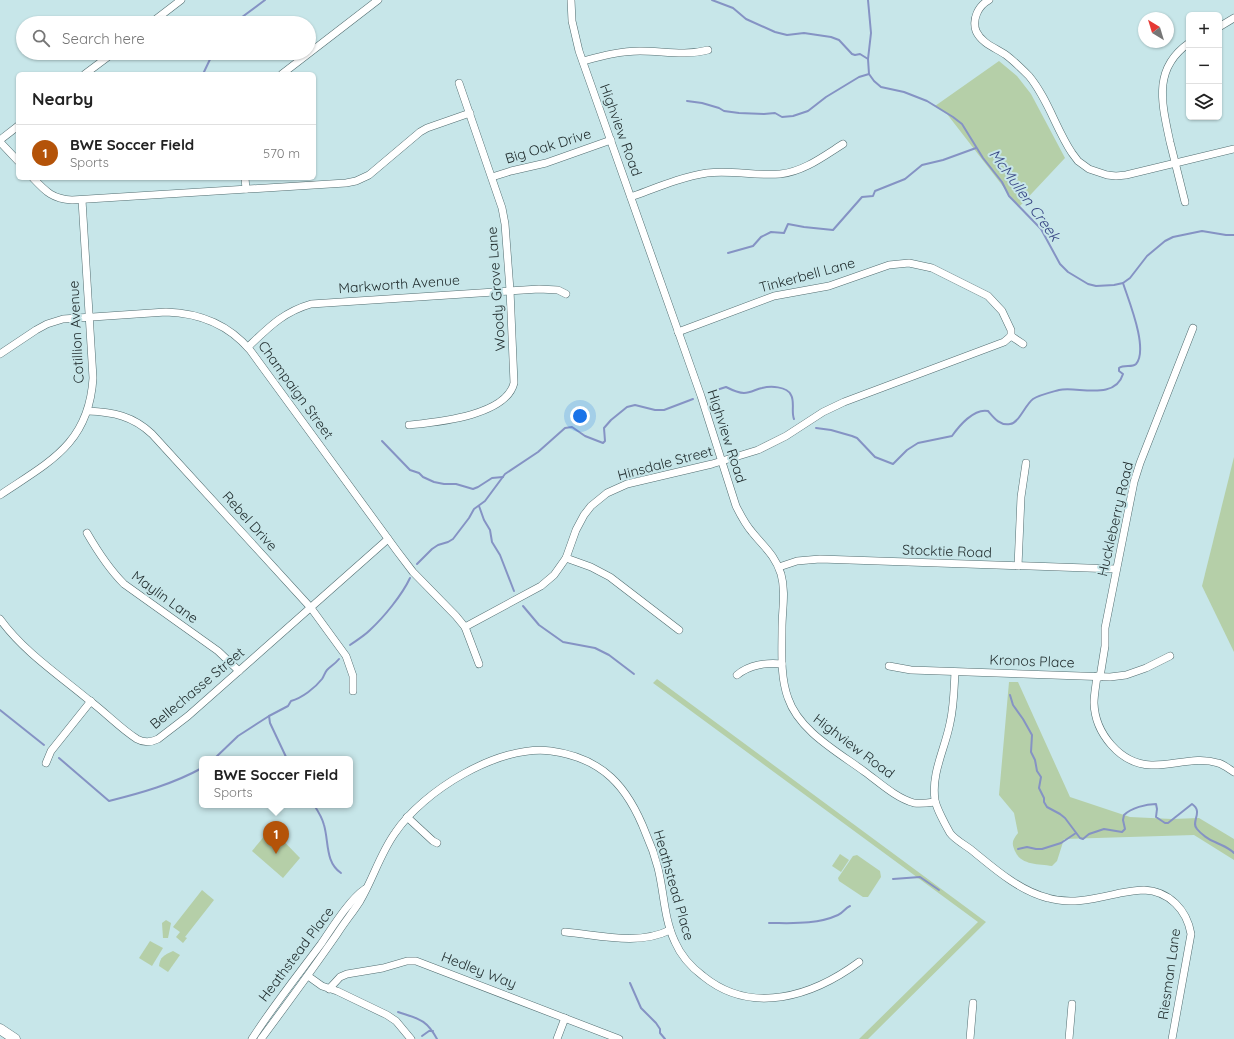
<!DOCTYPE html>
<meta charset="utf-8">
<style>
body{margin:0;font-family:Quicksand,sans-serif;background:#f2f2f2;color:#222}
.controls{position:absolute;right:12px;top:12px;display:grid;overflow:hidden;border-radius:6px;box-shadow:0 1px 3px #0004}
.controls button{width:36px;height:36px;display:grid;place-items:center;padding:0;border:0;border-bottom:1px solid #e0e0e0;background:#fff;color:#222;font:20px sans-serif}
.compass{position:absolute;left:1138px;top:12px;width:36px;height:36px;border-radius:50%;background:#fff;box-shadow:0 1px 3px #0004;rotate:322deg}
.you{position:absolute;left:580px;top:416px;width:14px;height:14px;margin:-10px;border:3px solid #fff;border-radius:50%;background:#1a73e8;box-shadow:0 0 0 6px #1a73e833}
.badge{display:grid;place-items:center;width:26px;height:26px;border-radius:50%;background:#b45309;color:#fff;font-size:13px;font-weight:700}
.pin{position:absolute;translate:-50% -33px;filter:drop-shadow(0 1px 2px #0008)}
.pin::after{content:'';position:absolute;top:21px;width:14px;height:12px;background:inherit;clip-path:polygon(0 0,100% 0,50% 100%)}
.popup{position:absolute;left:199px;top:756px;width:154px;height:52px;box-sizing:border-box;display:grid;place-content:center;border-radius:6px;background:#fff;filter:drop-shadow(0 1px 3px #0005);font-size:13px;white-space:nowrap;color:#767676}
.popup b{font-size:15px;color:#222}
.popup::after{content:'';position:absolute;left:50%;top:100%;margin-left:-8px;border:8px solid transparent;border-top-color:#fff}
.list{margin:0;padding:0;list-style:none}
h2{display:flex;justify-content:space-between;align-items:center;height:52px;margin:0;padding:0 16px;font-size:17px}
h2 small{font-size:13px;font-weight:400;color:#767676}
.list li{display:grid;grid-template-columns:26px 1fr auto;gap:12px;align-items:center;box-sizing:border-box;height:56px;padding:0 16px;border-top:1px solid #e0e0e0}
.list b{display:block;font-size:15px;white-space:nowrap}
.list p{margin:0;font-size:13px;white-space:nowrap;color:#767676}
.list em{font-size:13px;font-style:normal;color:#767676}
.icon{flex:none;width:22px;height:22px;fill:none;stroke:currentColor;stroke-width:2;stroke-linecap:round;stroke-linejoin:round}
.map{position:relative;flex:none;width:1234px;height:1039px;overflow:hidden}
.search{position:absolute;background:#fff;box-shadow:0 1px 3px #0004;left:16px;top:16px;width:300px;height:44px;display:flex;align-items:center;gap:10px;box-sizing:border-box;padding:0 14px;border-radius:22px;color:#767676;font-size:15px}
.panel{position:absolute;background:#fff;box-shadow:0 1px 3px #0004;left:16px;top:72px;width:300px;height:108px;border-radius:6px}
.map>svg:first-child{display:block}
.green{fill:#b5cfa8}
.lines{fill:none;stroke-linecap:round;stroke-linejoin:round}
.stream{stroke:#8593c4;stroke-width:2}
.street-casing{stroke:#526d70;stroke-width:8}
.secondary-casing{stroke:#526d70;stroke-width:11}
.street{stroke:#fff;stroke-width:7}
.secondary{stroke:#fff;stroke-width:10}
.labels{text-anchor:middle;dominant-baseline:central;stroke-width:4;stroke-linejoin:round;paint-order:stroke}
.street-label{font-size:14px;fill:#232f30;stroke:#c7e6e9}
.water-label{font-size:15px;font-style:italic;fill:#394785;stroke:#c7e6e9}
</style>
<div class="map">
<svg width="1234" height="1039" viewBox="0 0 1234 1039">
<rect width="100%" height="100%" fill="#c7e6e9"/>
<!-- green -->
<g class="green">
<path d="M 999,61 L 1017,76 L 1031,94 L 1065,158 L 1019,207 L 947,114 L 935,106 Z"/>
<path d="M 1234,457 L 1234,652 L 1202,586 Z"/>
<path d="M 657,679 L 986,922 L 868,1039 L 859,1039 L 978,922 L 653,683 Z"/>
<path d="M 1009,682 L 1018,682 L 1070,797 L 1130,817 L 1172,819 L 1199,818 L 1234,839 L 1234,860 L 1194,835 L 1064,839 L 1057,861 L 1052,866 C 1039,864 1022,865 1016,853 C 1011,843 1012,841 1018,833 L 1014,813 L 999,795 Z"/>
<path d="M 271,828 L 300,858 L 283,878 L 252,851 Z"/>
<path d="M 840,854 L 849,860 L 841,872 L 832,866 Z"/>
<path d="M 857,855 L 880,871 L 881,877 L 868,897 L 863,897 L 839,881 L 838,878 L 853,856 Z"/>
<path d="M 202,890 L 214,900 L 185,937 L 187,938 L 183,943 L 176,937 L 180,932 L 173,927 Z"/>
<path d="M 166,920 L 171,923 L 168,938 L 163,938 L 162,923 Z"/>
<path d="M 150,941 L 163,948 L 152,966 L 139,958 Z"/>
<path d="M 173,951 L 180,955 L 168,972 L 159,966 C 160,957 164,955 173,951 Z"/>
</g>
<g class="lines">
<!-- stream -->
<g class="stream">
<path d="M 712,0 L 733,8 L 746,19 L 775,32 L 787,35 L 804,33 L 831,37 L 839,40 L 852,54 L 855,55 L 860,54 L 868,59"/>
<path d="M 868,0 L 871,33 L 868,59 L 869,74 L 874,81 L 881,87 L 904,92 L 927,101 L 953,117 L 962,124 L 983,158 L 1002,182 L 1009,196 L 1041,229 L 1060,264 L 1068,272 L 1088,284 L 1096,286 L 1114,285 L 1123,283 L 1130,278 L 1147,256 L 1165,241 L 1173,237 L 1202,231 L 1226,235 L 1234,235"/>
<path d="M 234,23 L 265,0"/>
<path d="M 203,74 L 213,53"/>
<path d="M 687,101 L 702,103 L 719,108 L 724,111 L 739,113 L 764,114 L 775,113 L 782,117 L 793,116 L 808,111 L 826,97 L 859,77 L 869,74"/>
<path d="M 728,253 L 753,246 L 761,237 L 771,232 L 784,233 L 788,224 L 804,227 L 833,230 L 862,197 L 873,196 L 875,191 L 905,179 L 922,165 L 943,160 L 976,148"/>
<path d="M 707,393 L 726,387 C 732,390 738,393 744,393 C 751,393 756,389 762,388 C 770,386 787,386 791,395 C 795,402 791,412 794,419"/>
<path d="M 816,428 L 831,430 L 852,436 L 857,438 L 875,457 L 893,464 L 907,450 L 918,443 L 952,436 C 959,426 974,408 988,411 C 994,418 1000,426 1010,424 C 1019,423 1025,405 1033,399 C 1039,395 1052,392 1059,390 C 1077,386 1115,401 1123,374 L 1119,371 L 1119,368 C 1124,364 1132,368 1136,364 C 1149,349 1128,299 1123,283"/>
<path d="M 382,441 L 410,470 L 419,473 L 423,477 L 434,482 L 444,484 L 456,484 L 473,489 L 478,487 L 492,478 L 503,477"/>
<path d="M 479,506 L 484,520 L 490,530 L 492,542 L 500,555 L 514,591"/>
<path d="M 417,564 L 432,549 L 438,545 L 448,542 L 453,539 L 469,518 L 474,509 L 485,501 L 505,474 L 538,452 L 565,428 L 572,427 L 585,436 L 603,443 L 605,441 L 604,428 L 611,420 L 627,407 L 635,405 L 655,410 L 664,410 L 693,399"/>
<path d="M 523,606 L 539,625 L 563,642 L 595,648 L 609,655 L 634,674"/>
<path d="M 350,645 C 357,640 364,636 370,630 C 384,617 402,595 410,578"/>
<path d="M 1010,695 L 1013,705 L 1023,719 L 1032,735 L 1031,752 L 1035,760 L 1037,771 L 1041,777 L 1039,788 L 1044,798 L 1044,802 L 1047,807 L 1060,814 L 1065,818 L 1080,838 L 1083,839 L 1089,834 L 1104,829 L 1122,832 L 1125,829 L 1123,820 L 1124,815 C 1131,808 1146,804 1156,804 L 1157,809 L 1156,817 L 1165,823 L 1168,823 L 1192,804 C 1204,812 1190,822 1197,829 C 1201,834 1209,840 1215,842 C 1223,846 1228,847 1234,853"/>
<path d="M 0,710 L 44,745"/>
<path d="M 269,716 L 270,723 L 287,759"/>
<path d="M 59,758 L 109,801 C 141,793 173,784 202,768"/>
<path d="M 214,759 L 238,736 L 269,716 L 288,706 L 291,701 C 302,698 315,688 322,679 C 324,676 325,672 327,670 C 331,666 335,664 339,659"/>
<path d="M 314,805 C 318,811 322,817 324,825 C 329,842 325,862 341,873"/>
<path d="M 1018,849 L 1027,847 L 1036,849 L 1042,849 L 1061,843 L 1076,833"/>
<path d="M 893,879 L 920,877 L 939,890"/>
<path d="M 769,923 C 792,923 816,925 838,915 C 843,913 845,908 850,906"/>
<path d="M 630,983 L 641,1008 L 656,1023 L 660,1029 L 660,1033 L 665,1039"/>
<path d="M 398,1012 C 419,1019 426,1019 437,1039"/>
<path d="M 422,1036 L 429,1031 L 433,1031"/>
</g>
<defs>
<g id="street">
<path d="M 571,0 L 572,21 L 579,51 L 701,396 L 736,506 C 741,516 745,524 752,532 C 764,547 775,555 781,574 C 786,592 782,610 782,628 C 782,651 780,676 788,698 C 799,731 838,752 865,772 C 880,783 896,798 914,803 C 921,804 928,803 935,802"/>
<path d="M 989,0 C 978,6 972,19 976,31 C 982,44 996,48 1006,55 C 1014,61 1022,69 1029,76 C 1048,99 1056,129 1072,153 L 1078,161 L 1089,169 L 1107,175 L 1116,176 L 1126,175 L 1234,149"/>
<path d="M 151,23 L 181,0"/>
<path d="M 1219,27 L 1234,18"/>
<path d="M 583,61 C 602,56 620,51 640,51 C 663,51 685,56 708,50"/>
<path d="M 85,74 L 113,53"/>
<path d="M 282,74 L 378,0"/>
<path d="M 0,140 L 18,126"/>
<path d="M 0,142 L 18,161"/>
<path d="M 492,177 L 511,171 L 546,163 L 611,140"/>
<path d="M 33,178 C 46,192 53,199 72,200 L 346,183 L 356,181 L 369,175 L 420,132 L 427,128 L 470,113"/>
<path d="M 245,178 L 246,189"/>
<path d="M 631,197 C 656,188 681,177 707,173 C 731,170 755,176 780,174 C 803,172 824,156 843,144"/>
<path d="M 1185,202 C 1180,182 1175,162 1170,142 C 1162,104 1152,69 1189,43"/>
<path d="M 678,332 L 774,296 L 829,286 L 889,265 L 909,263 L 932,268 L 988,296 L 1002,311 L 1011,330 L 1011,336"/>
<path d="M 1011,336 L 1023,344"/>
<path d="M 248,347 C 268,328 283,312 311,304 L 539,289 L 558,290 L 566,294"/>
<path d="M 0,354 L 36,330 L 47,324 L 63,319 L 166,312 C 199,313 228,324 250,350 L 397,551 L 413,572 L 456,616 L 465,627 L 479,664"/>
<path d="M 88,411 C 113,412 133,416 152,434 L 311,608 L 346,656 L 353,676 L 353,691"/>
<path d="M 409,425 C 437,422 506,416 514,383 L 510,290 L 505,224 L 502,208 L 459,83"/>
<path d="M 0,495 C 49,462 89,444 93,378 L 82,200"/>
<path d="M 87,533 C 98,552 109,569 124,584 L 218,651 L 239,671"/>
<path d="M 566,558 L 591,567 L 610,577 L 679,630"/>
<path d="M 1018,566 L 1021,497 L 1026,463"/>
<path d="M 779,567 L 797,561 L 820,559 L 1116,569"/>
<path d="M 0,619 C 24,652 59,675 90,701 C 105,712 121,729 137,739 C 144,743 152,742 158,739 L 188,716 L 388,539"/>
<path d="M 465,627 L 541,586 L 554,575 L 566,558 L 576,530 L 584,515 L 591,506 L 607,493 L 627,484 L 712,464 L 758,450 L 786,436 L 823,412 L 844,402 L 1004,342 L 1011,336"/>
<path d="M 889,666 L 911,670 L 1110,677 L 1126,675 L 1146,668 L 1170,656"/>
<path d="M 955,672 C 954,689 954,706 950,723 C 945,749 931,773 935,800 C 936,807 946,826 950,833 C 955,840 967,846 974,852 C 996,870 1020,891 1048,898 C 1072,905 1097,898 1120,893 C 1128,892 1136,890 1144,890 C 1169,891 1187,910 1191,934 L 1172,1039"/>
<path d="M 737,675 C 749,665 767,662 782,664"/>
<path d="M 1097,676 C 1096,685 1094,695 1094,703 C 1095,733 1120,764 1151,765 C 1173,766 1196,756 1218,763 C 1223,764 1229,769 1234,772"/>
<path d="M 1100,677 L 1105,646 L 1105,628 L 1134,482 L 1140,463 L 1193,328"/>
<path d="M 46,763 L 51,751 L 91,701"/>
<path d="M 407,817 L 433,841 L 437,843"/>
<path d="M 565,932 C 599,935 638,946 670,930"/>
<path d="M 308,976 L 322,986 L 337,991 L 387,1015 L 396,1021 L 411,1039"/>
<path d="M 329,989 L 340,977 L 347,974 L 383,968 L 407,961 L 416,961 L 619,1039"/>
<path d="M 252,1039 C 273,1006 298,975 321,944 C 332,928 349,900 365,889"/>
<path d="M 261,1039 C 287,1004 312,970 337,934 C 344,923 353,912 360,901 C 373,879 380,854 395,833 C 423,791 499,744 551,751 C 603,758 628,787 646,834 C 651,845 655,856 658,868 C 664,892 664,919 675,942 C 681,956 691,967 703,976 C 752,1016 813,996 859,962"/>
<path d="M 557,1039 L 565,1018"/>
<path d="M 970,1039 L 973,1003"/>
<path d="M 1069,1039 L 1072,1004"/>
</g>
<path id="secondary" d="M 0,1029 L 15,1039"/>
</defs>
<!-- street casing -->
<use href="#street" class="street-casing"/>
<!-- secondary casing -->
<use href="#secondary" class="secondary-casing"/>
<!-- street -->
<use href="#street" class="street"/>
<!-- secondary -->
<use href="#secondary" class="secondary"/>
</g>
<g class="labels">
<!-- street labels -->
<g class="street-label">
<text transform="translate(621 130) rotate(70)">Highview Road</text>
<text transform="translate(548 146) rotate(-17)">Big Oak Drive</text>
<text transform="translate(807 275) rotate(-15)">Tinkerbell Lane</text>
<text transform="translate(399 284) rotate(-4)">Markworth Avenue</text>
<text transform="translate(496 289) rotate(-94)">Woody Grove Lane</text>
<text transform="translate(76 332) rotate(-93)">Cotillion Avenue</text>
<text transform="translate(296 390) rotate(54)">Champaign Street</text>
<text transform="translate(727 436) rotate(72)">Highview Road</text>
<text transform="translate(665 463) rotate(-15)">Hinsdale Street</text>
<text transform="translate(1115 519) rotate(-77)">Huckleberry Road</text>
<text transform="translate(250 521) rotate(48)">Rebel Drive</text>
<text transform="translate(947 551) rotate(2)">Stocktie Road</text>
<text transform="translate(165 597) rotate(36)">Maylin Lane</text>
<text transform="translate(1032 661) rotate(2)">Kronos Place</text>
<text transform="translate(197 688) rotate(-40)">Bellechasse Street</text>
<text transform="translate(854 746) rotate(37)">Highview Road</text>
<text transform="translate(674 885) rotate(74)">Heathstead Place</text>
<text transform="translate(296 954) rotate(-53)">Heathstead Place</text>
<text transform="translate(479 970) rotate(21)">Hedley Way</text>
<text transform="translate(1169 974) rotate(-82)">Riesman Lane</text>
</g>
<!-- water labels -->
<g class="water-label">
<text transform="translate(1025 195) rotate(54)">McMullen Creek</text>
</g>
</g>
</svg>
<div class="controls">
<button>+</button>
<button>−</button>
<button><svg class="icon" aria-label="layers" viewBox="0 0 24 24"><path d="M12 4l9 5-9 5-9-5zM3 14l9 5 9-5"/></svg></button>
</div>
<svg class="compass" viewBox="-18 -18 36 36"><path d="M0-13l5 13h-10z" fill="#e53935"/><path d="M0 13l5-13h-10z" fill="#767676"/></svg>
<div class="you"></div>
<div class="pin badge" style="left:276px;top:854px">1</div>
<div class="popup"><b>BWE Soccer Field</b>Sports</div>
<div class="search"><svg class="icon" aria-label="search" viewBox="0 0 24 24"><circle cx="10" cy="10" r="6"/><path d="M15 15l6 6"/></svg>Search here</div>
<section class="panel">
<h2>Nearby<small></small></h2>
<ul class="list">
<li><span class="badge">1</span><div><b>BWE Soccer Field</b><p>Sports</p></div><em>570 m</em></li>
</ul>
</section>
</div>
